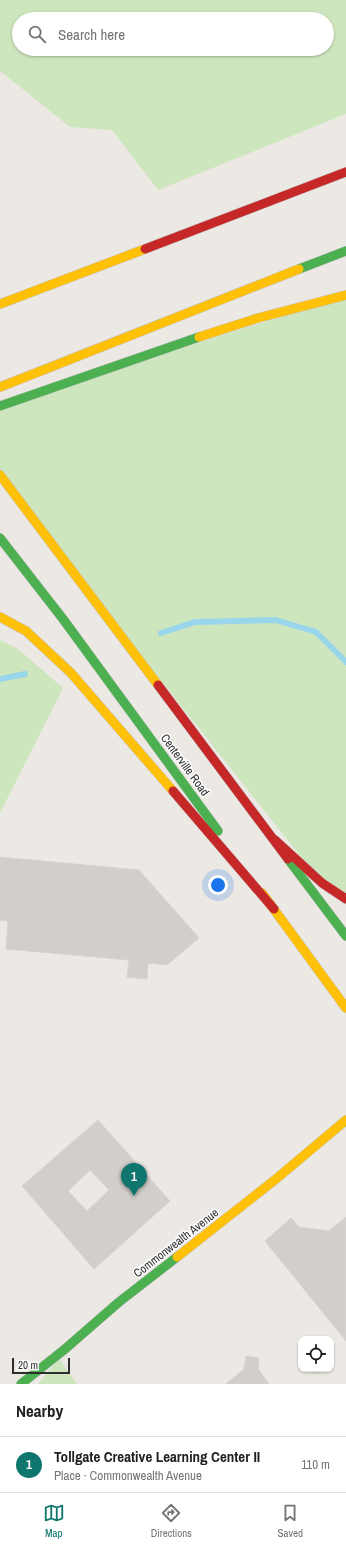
<!DOCTYPE html>
<meta charset="utf-8">
<style>
body{margin:0;font-family:"Archivo Narrow",sans-serif;background:#f2f2f2;color:#202124}
.controls{position:absolute;right:12px;bottom:12px;display:grid;overflow:hidden;border-radius:8px;box-shadow:0 1px 3px #0004}
.controls button{width:36px;height:36px;display:grid;place-items:center;padding:0;border:0;border-bottom:1px solid #e0e0e0;background:#fff;color:#202124;font:20px sans-serif}
.scale{position:absolute;left:12px;bottom:10px;width:58px;box-sizing:border-box;padding-left:4px;border:2px solid #2e2e2e;border-top:0;font-size:11px;line-height:14px;white-space:nowrap;color:#2e2e2e;-webkit-text-stroke:3px #fff;paint-order:stroke}
.you{position:absolute;left:218px;top:885px;width:14px;height:14px;margin:-10px;border:3px solid #fff;border-radius:50%;background:#1a73e8;box-shadow:0 0 0 6px #1a73e833}
.badge{display:grid;place-items:center;width:26px;height:26px;border-radius:50%;background:#0f766e;color:#fff;font-size:13px;font-weight:700}
.pin{position:absolute;translate:-50% -33px;filter:drop-shadow(0 1px 2px #0008)}
.pin::after{content:'';position:absolute;top:21px;width:14px;height:12px;background:inherit;clip-path:polygon(0 0,100% 0,50% 100%)}
.list{margin:0;padding:0;list-style:none}
h2{display:flex;justify-content:space-between;align-items:center;height:52px;margin:0;padding:0 16px;font-size:17px}
h2 small{font-size:13px;font-weight:400;color:#757577}
.list li{display:grid;grid-template-columns:26px 1fr auto;gap:12px;align-items:center;box-sizing:border-box;height:56px;padding:0 16px;border-top:1px solid #e0e0e0}
.list b{display:block;font-size:15px;white-space:nowrap}
.list p{margin:0;font-size:13px;white-space:nowrap;color:#757577}
.list em{font-size:13px;font-style:normal;color:#757577}
.icon{flex:none;width:22px;height:22px;fill:none;stroke:currentColor;stroke-width:2;stroke-linecap:round;stroke-linejoin:round}
.map{position:relative;flex:none;width:346px;height:1384px;overflow:hidden}
.search{position:absolute;background:#fff;box-shadow:0 1px 3px #0004;left:12px;right:12px;top:12px;height:44px;display:flex;align-items:center;gap:10px;box-sizing:border-box;padding:0 14px;border-radius:22px;color:#757577;font-size:15px}
.sheet{height:108px;background:#fff}
nav{display:flex;justify-content:space-around;align-items:center;box-sizing:border-box;height:56px;border-top:1px solid #e0e0e0;background:#fff;font-size:11px;color:#757577}
nav a{display:grid;justify-items:center;gap:2px}
nav .on{color:#0f766e}
.map>svg:first-child{display:block}
.green{fill:#cee6be;fill-rule:evenodd}
.lines{fill:none;stroke-linecap:round;stroke-linejoin:round}
.stream{stroke:#99d6ec;stroke-width:6}
.building{fill:#d1cecb;stroke:#d7d4d0;fill-rule:evenodd}
.fast-casing{stroke:#c5c4c5;stroke-width:10}
.slow-casing{stroke:#c5c4c5;stroke-width:10}
.jam-casing{stroke:#c5c4c5;stroke-width:10}
.fast{stroke:#4caf50;stroke-width:9}
.slow{stroke:#ffc107;stroke-width:9}
.jam{stroke:#c62828;stroke-width:9}
.labels{text-anchor:middle;dominant-baseline:central;stroke-width:3;stroke-linejoin:round;paint-order:stroke}
.street-label{font-size:12px;fill:#2e2e2e;stroke:#fff}
</style>
<div class="map">
<svg width="346" height="1384" viewBox="0 0 346 1384">
<rect width="100%" height="100%" fill="#ece8e4"/>
<!-- green -->
<g class="green">
<path d="M 0,0 L 346,0 L 346,114 L 158,190 L 112,130 L 70,127 L 0,71 ZM 19,19 L 327,19 L 327,49 L 19,49 Z"/>
<path d="M 346,296 L 346,901 L 321,882 L 0,478 L 0,406 Z"/>
<path d="M 0,640 L 18,649 L 63,688 L 0,813 Z"/>
<path d="M 59,1358 L 77,1384 L 38,1384 Z"/>
</g>
<g class="lines">
<!-- stream -->
<g class="stream">
<path d="M 161,633 L 195,622 L 276,620 L 316,632 L 346,662"/>
<path d="M 0,679 L 25,674"/>
</g>
</g>
<!-- building -->
<g class="building">
<path d="M 0,857 L 139,870 L 199,938 L 167,965 L 148,963 L 147,979 L 127,977 L 129,960 L 6,949 L 8,921 L 0,920 Z"/>
<path d="M 98,1120 L 170,1201 L 94,1269 L 22,1186 ZM 90,1170 L 109,1190 L 87,1211 L 68,1191 Z"/>
<path d="M 346,1217 L 346,1341 L 265,1241 L 291,1218 L 299,1227 L 329,1231 Z"/>
<path d="M 246,1356 L 259,1358 L 258,1369 L 269,1384 L 226,1384 L 244,1369 Z"/>
</g>
<g class="lines">
<defs>
<g id="fast">
<path d="M 299,269 L 346,251"/>
<path d="M 0,406 L 199,337"/>
<path d="M 0,538 L 63,619 L 218,831"/>
<path d="M 288,859 L 346,936"/>
<path d="M 21,1384 L 65,1349 L 119,1302 L 177,1257"/>
</g>
<g id="slow">
<path d="M 0,304 L 145,249"/>
<path d="M 199,337 L 258,318 L 346,295"/>
<path d="M 0,387 L 299,269"/>
<path d="M 0,475 L 158,685"/>
<path d="M 0,617 L 26,631 L 71,673 L 173,791"/>
<path d="M 262,893 L 346,1008"/>
<path d="M 177,1257 L 276,1179 L 346,1120"/>
</g>
<g id="jam">
<path d="M 145,249 L 346,172"/>
<path d="M 158,685 L 288,859"/>
<path d="M 173,791 L 274,909"/>
<path d="M 275,840 L 322,883 L 346,899"/>
</g>
</defs>
<!-- fast casing -->
<use href="#fast" class="fast-casing"/>
<!-- slow casing -->
<use href="#slow" class="slow-casing"/>
<!-- jam casing -->
<use href="#jam" class="jam-casing"/>
<!-- fast -->
<use href="#fast" class="fast"/>
<!-- slow -->
<use href="#slow" class="slow"/>
<!-- jam -->
<use href="#jam" class="jam"/>
</g>
<g class="labels">
<!-- street labels -->
<g class="street-label">
<text transform="translate(185 765) rotate(54)">Centerville Road</text>
<text transform="translate(176 1243) rotate(-38)">Commonwealth Avenue</text>
</g>
</g>
</svg>
<div class="controls">
<button><svg class="icon" aria-label="locate" viewBox="0 0 24 24"><circle cx="12" cy="12" r="6"/><path d="M12 2v4M12 18v4M2 12h4M18 12h4"/></svg></button>
</div>
<div class="scale">20 m</div>
<div class="you"></div>
<div class="pin badge" style="left:134px;top:1196px">1</div>
<div class="search"><svg class="icon" aria-label="search" viewBox="0 0 24 24"><circle cx="10" cy="10" r="6"/><path d="M15 15l6 6"/></svg>Search here</div>
</div>
<section class="sheet">
<h2>Nearby<small></small></h2>
<ul class="list">
<li><span class="badge">1</span><div><b>Tollgate Creative Learning Center II</b><p>Place · Commonwealth Avenue</p></div><em>110 m</em></li>
</ul>
</section>
<nav>
<a class="on"><svg class="icon" aria-label="map" viewBox="0 0 24 24"><path d="M3 6l6-2 6 2 6-2v14l-6 2-6-2-6 2zM9 4v14M15 6v14"/></svg>Map</a>
<a><svg class="icon" aria-label="directions" viewBox="0 0 24 24"><path d="M12 3l9 9-9 9-9-9zM9 14v-3h6M13 9l2 2-2 2"/></svg>Directions</a>
<a><svg class="icon" aria-label="saved" viewBox="0 0 24 24"><path d="M7 4h10v16l-5-4-5 4z"/></svg>Saved</a>
</nav>
